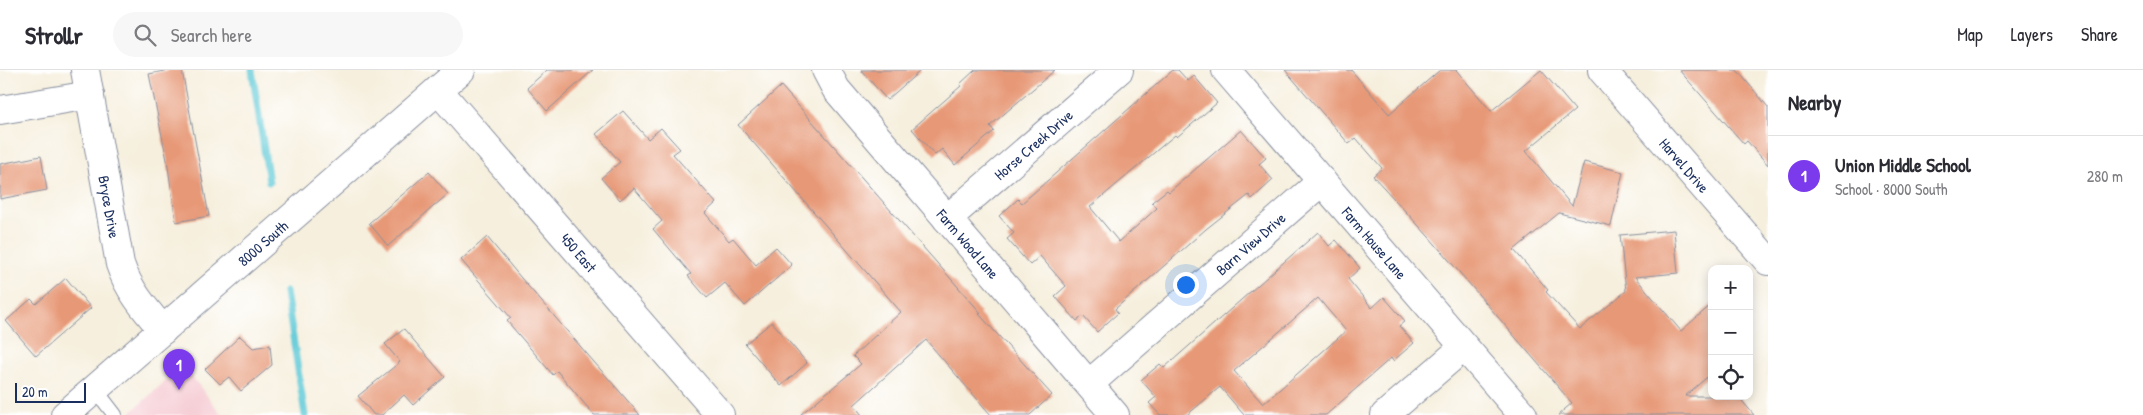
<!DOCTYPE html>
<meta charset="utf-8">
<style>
body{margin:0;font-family:"Patrick Hand",sans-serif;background:#f7f7f7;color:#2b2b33}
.controls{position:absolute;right:15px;bottom:15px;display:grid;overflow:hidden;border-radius:10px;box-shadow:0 2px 12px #0003}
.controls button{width:45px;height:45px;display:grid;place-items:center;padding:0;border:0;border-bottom:1px solid #e1e1e2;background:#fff;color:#2b2b33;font:25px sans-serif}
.scale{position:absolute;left:15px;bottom:12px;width:71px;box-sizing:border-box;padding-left:5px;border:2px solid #1b2f5e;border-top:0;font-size:14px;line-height:18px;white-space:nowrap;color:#1b2f5e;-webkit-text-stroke:4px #fff;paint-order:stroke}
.you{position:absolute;left:1185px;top:214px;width:18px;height:18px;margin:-12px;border:4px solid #fff;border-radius:50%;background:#1a73e8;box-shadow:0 0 0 8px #1a73e833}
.badge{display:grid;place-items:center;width:32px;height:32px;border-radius:50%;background:#7c3aed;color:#fff;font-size:16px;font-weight:700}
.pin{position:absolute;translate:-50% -41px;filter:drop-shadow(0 1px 2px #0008)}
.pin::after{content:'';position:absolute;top:26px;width:18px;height:15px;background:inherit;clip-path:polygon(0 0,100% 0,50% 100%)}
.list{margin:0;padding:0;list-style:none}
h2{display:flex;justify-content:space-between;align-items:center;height:65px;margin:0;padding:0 20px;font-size:21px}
h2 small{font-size:16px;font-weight:400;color:#7c7c81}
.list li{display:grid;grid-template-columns:32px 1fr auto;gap:15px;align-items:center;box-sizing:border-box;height:80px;padding:0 20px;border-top:1px solid #e1e1e2}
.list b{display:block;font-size:19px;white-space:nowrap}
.list p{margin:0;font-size:16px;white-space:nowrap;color:#7c7c81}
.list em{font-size:16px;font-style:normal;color:#7c7c81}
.icon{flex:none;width:28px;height:28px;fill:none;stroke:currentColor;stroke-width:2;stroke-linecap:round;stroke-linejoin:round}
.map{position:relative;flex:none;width:1768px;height:345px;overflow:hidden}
header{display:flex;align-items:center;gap:30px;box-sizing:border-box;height:70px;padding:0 25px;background:#fff;border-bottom:1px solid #e1e1e2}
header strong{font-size:24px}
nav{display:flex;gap:28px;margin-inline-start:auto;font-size:18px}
.search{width:350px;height:45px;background:#f7f7f7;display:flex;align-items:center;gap:12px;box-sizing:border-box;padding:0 18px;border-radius:28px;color:#7c7c81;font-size:19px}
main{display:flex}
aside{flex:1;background:#fff}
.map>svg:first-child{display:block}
.built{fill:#f6cfd6}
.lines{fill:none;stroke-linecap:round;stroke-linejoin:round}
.stream{stroke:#5dc9d6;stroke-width:7}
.building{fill:#e79977;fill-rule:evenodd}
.service-casing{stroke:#888f9e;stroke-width:16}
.minor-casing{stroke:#888f9e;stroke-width:30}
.tertiary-casing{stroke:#888f9e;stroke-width:30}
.service{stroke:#fff;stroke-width:14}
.minor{stroke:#fff;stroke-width:28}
.tertiary{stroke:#fff;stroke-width:28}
.labels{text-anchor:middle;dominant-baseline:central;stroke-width:4;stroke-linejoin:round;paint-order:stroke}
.street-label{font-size:15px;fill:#1b2f5e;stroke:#fff}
</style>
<header>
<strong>Strollr</strong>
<div class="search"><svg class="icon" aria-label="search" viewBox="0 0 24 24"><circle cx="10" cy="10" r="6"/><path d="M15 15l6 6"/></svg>Search here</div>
<nav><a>Map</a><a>Layers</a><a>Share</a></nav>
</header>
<main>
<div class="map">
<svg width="1768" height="345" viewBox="0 0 1768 345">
<rect width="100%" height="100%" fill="#fff"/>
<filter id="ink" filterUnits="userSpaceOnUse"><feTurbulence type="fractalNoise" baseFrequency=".02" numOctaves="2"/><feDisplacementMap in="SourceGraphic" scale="10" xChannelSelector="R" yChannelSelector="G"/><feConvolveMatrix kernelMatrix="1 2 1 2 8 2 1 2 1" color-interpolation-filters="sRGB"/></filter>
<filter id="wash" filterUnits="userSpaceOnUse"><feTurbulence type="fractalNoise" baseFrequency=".0096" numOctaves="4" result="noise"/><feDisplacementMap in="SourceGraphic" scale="20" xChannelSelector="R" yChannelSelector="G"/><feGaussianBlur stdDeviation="1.12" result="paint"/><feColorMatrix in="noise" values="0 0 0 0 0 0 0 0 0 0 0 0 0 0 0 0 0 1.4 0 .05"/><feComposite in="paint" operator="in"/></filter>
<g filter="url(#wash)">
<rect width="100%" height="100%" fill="#f6efdd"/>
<!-- built -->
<path class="built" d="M 183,295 L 222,345 L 128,345 Z"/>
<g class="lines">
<!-- stream -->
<g class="stream">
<path d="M 252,0 L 269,112"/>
<path d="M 286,222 L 305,345"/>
</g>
</g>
<g id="blocks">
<!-- building -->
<g class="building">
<path d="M 169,0 L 182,0 L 209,146 L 176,152 L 167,90 L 149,4 Z"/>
<path d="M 547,0 L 593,0 L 547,41 L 527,18 Z"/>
<path d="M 861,0 L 921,0 L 887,30 Z"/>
<path d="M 975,0 L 1055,0 L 990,56 L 994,61 L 955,95 L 942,79 L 935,85 L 912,59 L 961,16 L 960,14 Z"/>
<path d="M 1173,0 L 1178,0 L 1188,11 L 1194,6 L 1217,33 L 1177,67 L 1175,65 L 1090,137 L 1119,172 L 1157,138 L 1152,132 L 1167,120 L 1169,122 L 1241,60 L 1266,88 L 1259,94 L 1273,110 L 1252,129 L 1249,125 L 1206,159 L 1115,239 L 1118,243 L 1097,262 L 1083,246 L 1077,251 L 1055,226 L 1066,216 L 1040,186 L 1030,195 L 1007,169 L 1014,163 L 999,146 L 1018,129 L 1022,133 Z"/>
<path d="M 1285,0 L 1351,0 L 1389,44 L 1440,0 L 1456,0 L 1491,41 L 1541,0 L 1575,40 L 1526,81 L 1572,136 L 1584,92 L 1623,102 L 1611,156 L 1559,143 L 1514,180 L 1548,220 L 1546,222 L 1580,259 L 1626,221 L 1620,165 L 1674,160 L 1678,203 L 1635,207 L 1681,261 L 1712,234 L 1712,303 L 1685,326 L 1738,326 L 1754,345 L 1558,345 L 1572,333 L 1429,167 L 1373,106 L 1382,98 L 1356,68 L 1349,74 Z"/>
<path d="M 1679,0 L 1737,0 L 1768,37 L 1768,95 L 1747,71 L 1744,74 Z"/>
<path d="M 781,16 L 981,243 L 979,244 L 1052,325 L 1030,345 L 991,345 L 926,270 L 854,335 L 862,345 L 800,345 L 861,294 L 853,286 L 901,242 L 738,55 Z"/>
<path d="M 623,41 L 648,69 L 661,58 L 680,79 L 673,84 L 716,133 L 705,143 L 729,171 L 733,168 L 756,195 L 776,177 L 792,195 L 745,236 L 725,213 L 707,228 L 688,206 L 691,204 L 653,159 L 662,151 L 634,118 L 620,130 L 601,108 L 620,92 L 596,64 Z"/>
<path d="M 41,86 L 47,120 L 0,129 L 0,94 Z"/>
<path d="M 429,102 L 448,124 L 388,176 L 369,153 Z"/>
<path d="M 1318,162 L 1329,176 L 1336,170 L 1360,198 L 1348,209 L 1372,238 L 1384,227 L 1405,251 L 1399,256 L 1414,273 L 1393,291 L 1391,288 L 1326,345 L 1244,345 L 1220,317 L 1187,345 L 1160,345 L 1149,333 L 1156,327 L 1141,310 L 1160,294 L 1164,298 ZM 1318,228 L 1346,261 L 1263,334 L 1234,301 Z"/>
<path d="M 487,167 L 521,208 L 640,345 L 594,345 L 557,301 L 553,305 L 507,251 L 511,248 L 461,190 Z"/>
<path d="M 66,208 L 91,238 L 36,286 L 6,251 L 31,229 L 36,234 Z"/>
<path d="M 772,252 L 807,293 L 781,316 L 745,274 Z"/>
<path d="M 404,259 L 445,307 L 413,335 L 404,325 L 382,345 L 374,345 L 358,326 L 400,292 L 385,274 Z"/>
<path d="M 240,266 L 253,278 L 270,275 L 272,295 L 241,321 L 229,307 L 220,314 L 205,299 Z"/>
</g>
</g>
</g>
<g filter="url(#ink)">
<use href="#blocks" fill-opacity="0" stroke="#888f9e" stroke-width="1"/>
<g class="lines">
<defs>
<path id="service" d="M 95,319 L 115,345"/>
<g id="minor">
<path id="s1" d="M 85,0 L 120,194 C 129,221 145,239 163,260"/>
<path id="s2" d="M 826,0 L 836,19 L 1115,345"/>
<path id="s3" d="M 1226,0 L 1523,345"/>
<path id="s4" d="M 1602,0 L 1768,191"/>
<path id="s5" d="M 438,20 L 720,345"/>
<path d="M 0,40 L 90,25"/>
<path id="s6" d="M 947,149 L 1119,0"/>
<path id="s7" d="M 1089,314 L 1322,111"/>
<path d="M 1385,345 L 1464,277"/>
</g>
<g id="tertiary">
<path id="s8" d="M 65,345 L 461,0"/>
</g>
</defs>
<!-- service casing -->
<use href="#service" class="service-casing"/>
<!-- minor casing -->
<use href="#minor" class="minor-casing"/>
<!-- tertiary casing -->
<use href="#tertiary" class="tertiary-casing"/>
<!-- service -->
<use href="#service" class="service"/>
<!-- minor -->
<use href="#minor" class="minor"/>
<!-- tertiary -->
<use href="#tertiary" class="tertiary"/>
</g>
</g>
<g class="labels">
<!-- street labels -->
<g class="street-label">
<text stroke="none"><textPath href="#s6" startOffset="114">Horse Creek Drive</textPath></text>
<text stroke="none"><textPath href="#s4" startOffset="126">Harvel Drive</textPath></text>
<text stroke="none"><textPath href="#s1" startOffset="139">Bryce Drive</textPath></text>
<text stroke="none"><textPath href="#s3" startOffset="228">Farm House Lane</textPath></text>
<text stroke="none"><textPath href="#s8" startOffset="262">8000 South</textPath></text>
<text stroke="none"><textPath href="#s7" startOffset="214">Barn View Drive</textPath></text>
<text stroke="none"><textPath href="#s2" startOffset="225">Farm Wood Lane</textPath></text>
<text stroke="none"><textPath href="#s5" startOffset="215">450 East</textPath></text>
</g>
</g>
</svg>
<div class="controls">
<button>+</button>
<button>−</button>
<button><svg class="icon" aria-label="locate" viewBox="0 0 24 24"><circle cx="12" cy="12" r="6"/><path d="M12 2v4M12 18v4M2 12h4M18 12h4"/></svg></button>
</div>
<div class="scale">20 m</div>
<div class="you"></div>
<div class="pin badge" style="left:179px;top:320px">1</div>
</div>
<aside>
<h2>Nearby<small></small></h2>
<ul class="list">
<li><span class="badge">1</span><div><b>Union Middle School</b><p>School · 8000 South</p></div><em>280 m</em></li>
</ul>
</aside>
</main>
